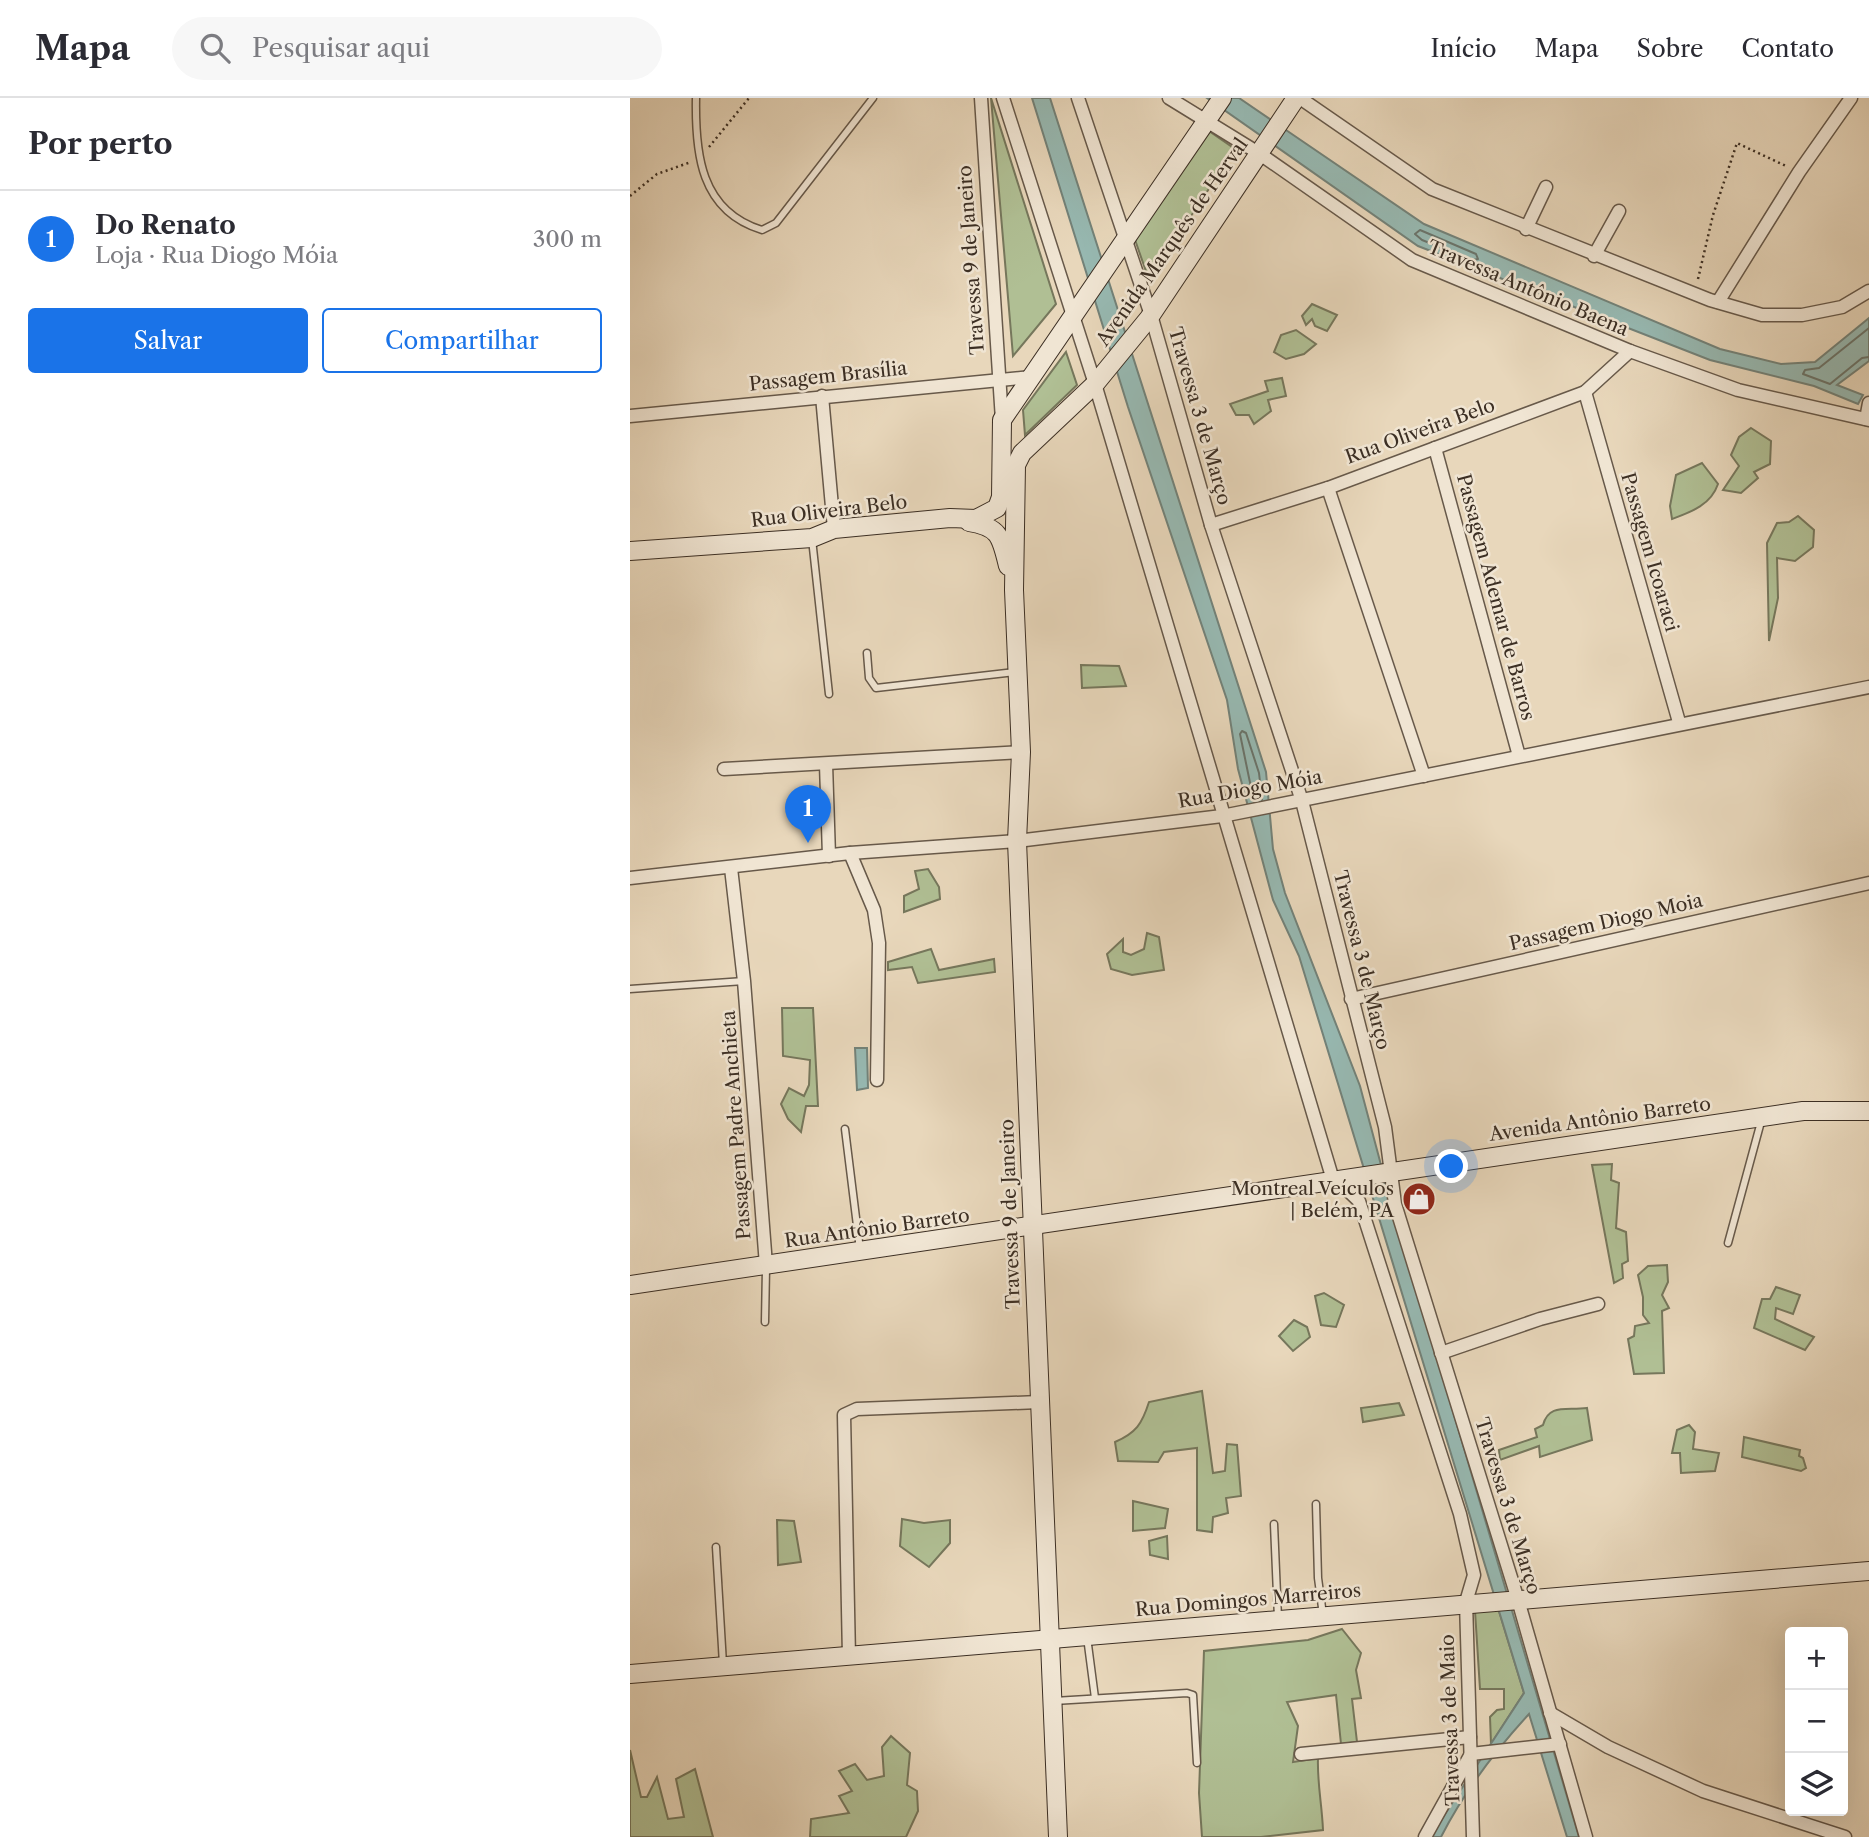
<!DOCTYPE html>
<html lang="pt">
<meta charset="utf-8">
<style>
body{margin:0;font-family:"Libre Caslon Text",serif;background:#f7f7f7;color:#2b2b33}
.controls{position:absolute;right:21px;bottom:21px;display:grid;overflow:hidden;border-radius:7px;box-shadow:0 7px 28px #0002}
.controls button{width:63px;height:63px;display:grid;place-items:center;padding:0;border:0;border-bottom:2px solid #e1e1e2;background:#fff;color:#2b2b33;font:35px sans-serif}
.you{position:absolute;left:822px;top:1069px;width:24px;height:24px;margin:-18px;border:5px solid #fff;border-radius:50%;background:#1a73e8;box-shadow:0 0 0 10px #1a73e833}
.badge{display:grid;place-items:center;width:46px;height:46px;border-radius:50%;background:#1a73e8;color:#fff;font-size:23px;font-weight:700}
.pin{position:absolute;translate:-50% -58px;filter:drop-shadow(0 2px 4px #0008)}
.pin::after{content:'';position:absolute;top:37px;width:24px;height:21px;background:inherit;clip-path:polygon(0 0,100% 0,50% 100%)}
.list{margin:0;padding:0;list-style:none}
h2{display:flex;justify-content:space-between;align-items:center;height:91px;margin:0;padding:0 28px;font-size:30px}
h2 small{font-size:23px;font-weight:400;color:#7c7c81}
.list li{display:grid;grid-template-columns:46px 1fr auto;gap:21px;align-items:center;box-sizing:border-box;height:98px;padding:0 28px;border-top:2px solid #e1e1e2}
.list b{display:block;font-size:26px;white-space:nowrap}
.list p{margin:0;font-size:23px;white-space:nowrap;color:#7c7c81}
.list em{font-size:23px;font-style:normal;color:#7c7c81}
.actions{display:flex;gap:14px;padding:21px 28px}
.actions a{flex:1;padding:16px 0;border:2px solid #1a73e8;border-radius:7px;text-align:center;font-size:24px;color:#1a73e8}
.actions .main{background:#1a73e8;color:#fff}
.icon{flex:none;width:38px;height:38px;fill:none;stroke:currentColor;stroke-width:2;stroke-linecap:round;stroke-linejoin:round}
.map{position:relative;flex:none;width:1239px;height:1739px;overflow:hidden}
header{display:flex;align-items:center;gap:42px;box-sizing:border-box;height:98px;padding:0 35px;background:#fff;border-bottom:2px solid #e1e1e2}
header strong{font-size:33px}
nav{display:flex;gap:38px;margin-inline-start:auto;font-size:24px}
.search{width:490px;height:63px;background:#f7f7f7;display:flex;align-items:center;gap:18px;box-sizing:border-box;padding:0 24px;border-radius:38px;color:#7c7c81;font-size:26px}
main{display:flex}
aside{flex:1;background:#fff}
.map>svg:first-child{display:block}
.green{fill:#b0bf94;stroke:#76775c;stroke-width:2}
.water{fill:#97b9b2;stroke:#738279;stroke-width:2}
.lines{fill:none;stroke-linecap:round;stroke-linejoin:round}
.shore{stroke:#6a746b;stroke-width:2}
.lane-casing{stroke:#67594a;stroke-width:9}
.street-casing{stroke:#67594a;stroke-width:15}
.secondary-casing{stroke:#3c2f24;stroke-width:20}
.path{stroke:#3c2f24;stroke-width:2.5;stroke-dasharray:2 3.5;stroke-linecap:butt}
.lane{stroke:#f0e5d3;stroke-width:6}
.street{stroke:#f0e5d3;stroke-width:12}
.secondary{stroke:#f0e5d3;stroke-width:18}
.labels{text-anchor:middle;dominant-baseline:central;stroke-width:5;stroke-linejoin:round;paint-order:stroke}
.street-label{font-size:19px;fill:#3c2f24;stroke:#f0e5d3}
.poi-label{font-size:19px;fill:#3c2f24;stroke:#f0e5d3;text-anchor:end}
</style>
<header>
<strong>Mapa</strong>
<div class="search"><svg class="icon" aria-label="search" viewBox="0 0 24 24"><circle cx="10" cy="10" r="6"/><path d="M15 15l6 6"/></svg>Pesquisar aqui</div>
<nav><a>Início</a><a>Mapa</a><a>Sobre</a><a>Contato</a></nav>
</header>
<main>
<aside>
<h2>Por perto<small></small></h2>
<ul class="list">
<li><span class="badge">1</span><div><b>Do Renato</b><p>Loja · Rua Diogo Móia</p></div><em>300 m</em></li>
</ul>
<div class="actions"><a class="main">Salvar</a><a>Compartilhar</a></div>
</aside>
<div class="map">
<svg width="1239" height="1739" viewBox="0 0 1239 1739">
<rect width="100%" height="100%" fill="#e8d7bb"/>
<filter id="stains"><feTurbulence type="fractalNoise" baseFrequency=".00286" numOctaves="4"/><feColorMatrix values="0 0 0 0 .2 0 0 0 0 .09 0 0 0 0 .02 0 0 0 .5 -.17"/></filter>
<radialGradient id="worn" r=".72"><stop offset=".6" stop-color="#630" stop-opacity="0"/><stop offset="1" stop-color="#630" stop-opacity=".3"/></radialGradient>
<!-- green -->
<g class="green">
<path d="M 361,0 L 426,206 L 383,258 Z"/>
<path d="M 576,31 L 605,51 L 519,182 L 503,136 Z"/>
<path d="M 682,206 L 707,217 L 697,233 L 685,228 L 682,221 L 676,227 L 672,218 Z"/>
<path d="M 666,232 L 686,246 L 674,256 L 656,261 L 644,254 L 651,237 Z"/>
<path d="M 436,254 L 447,287 L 395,337 L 393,312 Z"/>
<path d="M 652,280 L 656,298 L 638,302 L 641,313 L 624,326 L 619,317 L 606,317 L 600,306 L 638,293 L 635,283 Z"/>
<path d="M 1121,330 L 1141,343 L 1140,366 L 1124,374 L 1128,380 L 1111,395 L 1093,392 L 1109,368 L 1101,357 L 1109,339 Z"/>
<path d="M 1072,365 L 1088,386 C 1081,407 1061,414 1042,421 L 1040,408 L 1046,377 Z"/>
<path d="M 1168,418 L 1184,432 L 1183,449 L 1165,463 L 1147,460 L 1148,500 L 1139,543 L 1137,445 L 1147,425 L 1159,424 Z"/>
<path d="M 451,567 L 489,568 L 496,588 L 452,590 Z"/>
<path d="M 298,771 L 309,789 L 310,801 L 274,814 L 274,798 L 289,791 L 285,773 Z"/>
<path d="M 517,835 L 529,839 L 534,872 L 502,877 L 481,871 L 477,856 L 493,841 L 493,854 L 501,857 L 514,851 Z"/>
<path d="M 301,851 L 309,872 L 364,861 L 365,874 L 288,885 L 282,869 L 258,872 L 258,864 Z"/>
<path d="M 152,910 L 183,910 L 188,1008 L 176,1008 L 171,1034 L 158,1021 L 151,1006 L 159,990 L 174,998 L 179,987 L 180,962 L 153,958 Z"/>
<path d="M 982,1066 L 981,1082 L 989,1085 L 986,1130 L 996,1134 L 998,1163 L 992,1166 L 993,1180 L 984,1185 L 962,1067 Z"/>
<path d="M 1037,1167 L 1038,1184 L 1032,1197 L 1039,1210 L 1032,1213 L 1034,1275 L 1004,1276 L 998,1241 L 1004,1238 L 1005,1228 L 1019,1225 L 1013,1217 L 1013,1199 L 1008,1177 L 1018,1168 Z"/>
<path d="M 1146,1189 L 1170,1197 L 1163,1216 L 1146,1210 L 1145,1221 L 1184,1239 L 1175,1252 L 1124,1230 L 1132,1201 L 1140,1201 Z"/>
<path d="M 694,1195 L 714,1207 L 706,1229 L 691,1227 L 685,1198 Z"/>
<path d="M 664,1222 L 677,1229 L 680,1239 L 663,1253 L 649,1238 Z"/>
<path d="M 572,1293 L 583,1375 L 595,1373 L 597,1346 L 607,1347 L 611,1398 L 596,1400 L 598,1415 L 583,1419 L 582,1434 L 567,1432 L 567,1350 L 534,1354 L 528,1364 L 488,1363 L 485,1344 C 506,1335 512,1326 519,1304 Z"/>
<path d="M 769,1305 L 774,1317 L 733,1324 L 731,1310 Z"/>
<path d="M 957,1310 L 962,1342 L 910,1359 L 909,1348 L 870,1362 L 869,1352 L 907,1339 L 905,1331 L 913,1327 C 919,1305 937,1313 957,1310 Z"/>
<path d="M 1059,1327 L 1065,1334 L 1063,1351 L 1089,1355 L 1085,1373 L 1051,1375 L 1050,1355 L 1042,1355 L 1047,1332 Z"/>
<path d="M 1114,1339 L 1170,1352 L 1169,1358 L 1173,1360 L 1176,1370 L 1171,1373 L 1112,1359 Z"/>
<path d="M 503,1403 L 538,1411 L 535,1430 L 503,1433 Z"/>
<path d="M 272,1421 L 294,1425 L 320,1422 L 320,1445 L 299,1469 L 270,1448 Z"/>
<path d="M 147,1422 L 164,1423 L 171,1464 L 148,1467 Z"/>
<path d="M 537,1438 L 538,1461 L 520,1457 L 519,1443 Z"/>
<path d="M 868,1510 L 894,1595 L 861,1646 L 860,1619 L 867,1612 L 874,1611 L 874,1591 L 850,1591 L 845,1513 Z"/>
<path d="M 712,1531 L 731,1555 L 726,1572 L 731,1600 L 722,1601 L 727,1644 L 711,1646 L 706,1597 L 657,1604 L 668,1628 L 663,1664 L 688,1660 C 687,1684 692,1707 693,1732 L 631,1739 L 572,1739 L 569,1695 L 574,1553 L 678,1542 Z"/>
<path d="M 261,1638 L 280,1655 L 277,1687 L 287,1693 L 288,1713 L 276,1739 L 180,1739 L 181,1721 L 219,1715 L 209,1698 L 222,1693 L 209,1673 L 225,1666 L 237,1682 L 254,1678 L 252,1649 Z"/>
<path d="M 0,1652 L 11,1699 L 17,1699 L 27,1679 L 38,1721 L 54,1719 L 46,1681 L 65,1671 L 83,1739 L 0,1739 Z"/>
</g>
<!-- water -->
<g class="water">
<path d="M 402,0 L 420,0 L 636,674 L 643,751 L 655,795 L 730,988 L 759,1097 L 949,1739 L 937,1739 L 899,1616 C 865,1653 834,1694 811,1739 L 800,1739 L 894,1595 L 669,858 L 643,802 L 608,671 L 597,602 L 498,309 Z"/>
<path d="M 577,0 L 609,0 L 794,126 L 1090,251 L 1151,266 L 1185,264 L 1239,220 L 1239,263 L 1207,287 L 1233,297 L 1228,306 L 1184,288 L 1080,262 L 788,148 Z"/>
<path d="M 225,950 L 237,950 L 238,990 L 227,992 Z"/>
</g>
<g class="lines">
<!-- shore -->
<g class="shore">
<path d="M 790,132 L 846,156 L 848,161 L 843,162 L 792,142 L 785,136 Z"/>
<path d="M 1239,230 L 1189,270 L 1175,272 L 1173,276 L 1200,286 L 1232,260 L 1239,259"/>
<path d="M 624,704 L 610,636 L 612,633 L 616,635 L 629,675 L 632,702"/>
</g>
<defs>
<g id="lane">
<path d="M 66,0 C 65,55 70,113 132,132 L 146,125 L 243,0"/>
<path d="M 182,441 L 199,596"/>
<path d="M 237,555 L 239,580 L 246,590 L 385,574"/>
<path d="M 0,891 L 114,883"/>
<path d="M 215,1031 L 230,1152"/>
<path d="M 1098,1145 L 1132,1020"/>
<path d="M 135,1224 L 136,1170"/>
<path d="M 686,1406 L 688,1480 L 693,1517"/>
<path d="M 644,1426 L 648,1520"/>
<path d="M 86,1449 L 93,1566"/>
<path d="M 457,1539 L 465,1600"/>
<path d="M 424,1603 L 557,1595 L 563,1597 L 567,1665"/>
</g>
<g id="street">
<path d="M 351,0 L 372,322"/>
<path d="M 373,0 L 465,286 L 703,1082"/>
<path d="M 448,0 L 521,217 L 581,427 L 672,703 L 755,1029 L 765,1106 L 888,1502 L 956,1739"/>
<path d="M 539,0 L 630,56 L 782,162 L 1000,253 L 1108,292 L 1239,322"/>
<path d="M 670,0 L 802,91 L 1080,202 L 1132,217 L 1172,217 L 1212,209 L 1239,193"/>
<path d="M 896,131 L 916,89"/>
<path d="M 964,158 L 989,113"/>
<path d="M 1088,204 L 1169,74 L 1221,0"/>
<path d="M 955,294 L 1049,624"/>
<path d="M 192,298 L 204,431"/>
<path d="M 0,318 L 401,279"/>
<path d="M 1236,321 L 1239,305"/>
<path d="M 805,350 L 889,658"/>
<path d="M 698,390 L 794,678"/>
<path d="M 581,427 L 698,390 L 955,294 L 1000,253"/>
<path d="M 196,666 L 199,758"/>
<path d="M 94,671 L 391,654"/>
<path d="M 220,755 L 244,812 L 249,845 L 247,982"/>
<path d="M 101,770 L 114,883 L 136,1167"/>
<path d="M 0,780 L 220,755 L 387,743 L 592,718 L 1239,589"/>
<path d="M 721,901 L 1239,785"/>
<path d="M 706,1081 L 729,1103 L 830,1416 L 844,1477 L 836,1504 L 843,1739"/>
<path d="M 811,1255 L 910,1221 L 968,1206"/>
<path d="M 219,1559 L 214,1317 L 227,1311 L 409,1304"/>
<path d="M 920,1615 L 978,1649 L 1073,1693 L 1215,1739"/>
<path d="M 671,1656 L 840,1639"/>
<path d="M 795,1739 L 841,1656 L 930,1646"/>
</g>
<g id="secondary">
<path d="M 339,424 C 370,429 371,439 378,468"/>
<path d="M 0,453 L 182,440 L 204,431 L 320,420 L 346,421 L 367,410 L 371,399 L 372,322 L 592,0"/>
<path d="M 0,1187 L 1173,1013 L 1239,1013"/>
<path d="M 0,1576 L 1239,1473"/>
<path d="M 428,1739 L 387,743 L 391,654 L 384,492 L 386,367 L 392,355 L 465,286 L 519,220 L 666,0"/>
</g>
</defs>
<!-- lane casing -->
<use href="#lane" class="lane-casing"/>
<!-- street casing -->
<use href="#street" class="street-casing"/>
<!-- secondary casing -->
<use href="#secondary" class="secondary-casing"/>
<!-- path -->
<g class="path">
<path d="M 79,49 L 119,0"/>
<path d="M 0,98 L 27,76 L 61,64"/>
<path d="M 1068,181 L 1083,117 L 1107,45 L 1156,68"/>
</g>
<!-- lane -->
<use href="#lane" class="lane"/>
<!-- street -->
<use href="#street" class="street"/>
<!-- secondary -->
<use href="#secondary" class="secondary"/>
</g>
<!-- icons -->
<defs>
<symbol id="shop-disc" viewBox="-11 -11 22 22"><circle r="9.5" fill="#8f2418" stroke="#f0e5d3"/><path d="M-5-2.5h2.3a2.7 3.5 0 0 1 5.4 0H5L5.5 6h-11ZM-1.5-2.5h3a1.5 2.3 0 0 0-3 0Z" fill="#fff"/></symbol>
</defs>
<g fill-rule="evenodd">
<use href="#shop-disc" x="770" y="1082" width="38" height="38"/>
</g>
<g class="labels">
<!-- street labels -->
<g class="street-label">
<text transform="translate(542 144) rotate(-55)">Avenida Marquês de Herval</text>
<text transform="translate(341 162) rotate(-94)">Travessa 9 de Janeiro</text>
<text transform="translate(898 190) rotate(23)">Travessa Antônio Baena</text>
<text transform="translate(198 278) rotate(-6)">Passagem Brasília</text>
<text transform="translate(570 318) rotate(74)">Travessa 3 de Março</text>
<text transform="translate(790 333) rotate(-20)">Rua Oliveira Belo</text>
<text transform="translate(199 413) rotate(-7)">Rua Oliveira Belo</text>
<text transform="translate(1020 454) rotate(74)">Passagem Icoaraci</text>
<text transform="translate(866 499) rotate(75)">Passagem Ademar de Barros</text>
<text transform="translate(620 691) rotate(-10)">Rua Diogo Móia</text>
<text transform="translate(976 824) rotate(-13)">Passagem Diogo Moia</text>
<text transform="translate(732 862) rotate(76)">Travessa 3 de Março</text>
<text transform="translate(970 1021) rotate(-8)">Avenida Antônio Barreto</text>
<text transform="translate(106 1027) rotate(-94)">Passagem Padre Anchieta</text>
<text transform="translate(380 1116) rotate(-92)">Travessa 9 de Janeiro</text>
<text transform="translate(247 1130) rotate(-8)">Rua Antônio Barreto</text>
<text transform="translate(878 1408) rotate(73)">Travessa 3 de Março</text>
<text transform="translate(618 1502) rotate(-5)">Rua Domingos Marreiros</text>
<text transform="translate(820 1622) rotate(-92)">Travessa 3 de Maio</text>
</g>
<!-- poi labels -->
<g class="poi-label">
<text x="764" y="1090">Montreal Veículos<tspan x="764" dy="22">| Belém, PA</tspan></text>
</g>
</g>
<rect width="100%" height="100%" filter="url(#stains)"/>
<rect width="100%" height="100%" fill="url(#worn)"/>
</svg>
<div class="controls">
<button>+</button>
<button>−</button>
<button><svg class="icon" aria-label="layers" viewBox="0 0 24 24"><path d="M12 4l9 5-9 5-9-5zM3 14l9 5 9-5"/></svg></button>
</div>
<div class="you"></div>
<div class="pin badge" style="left:178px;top:745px">1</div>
</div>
</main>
